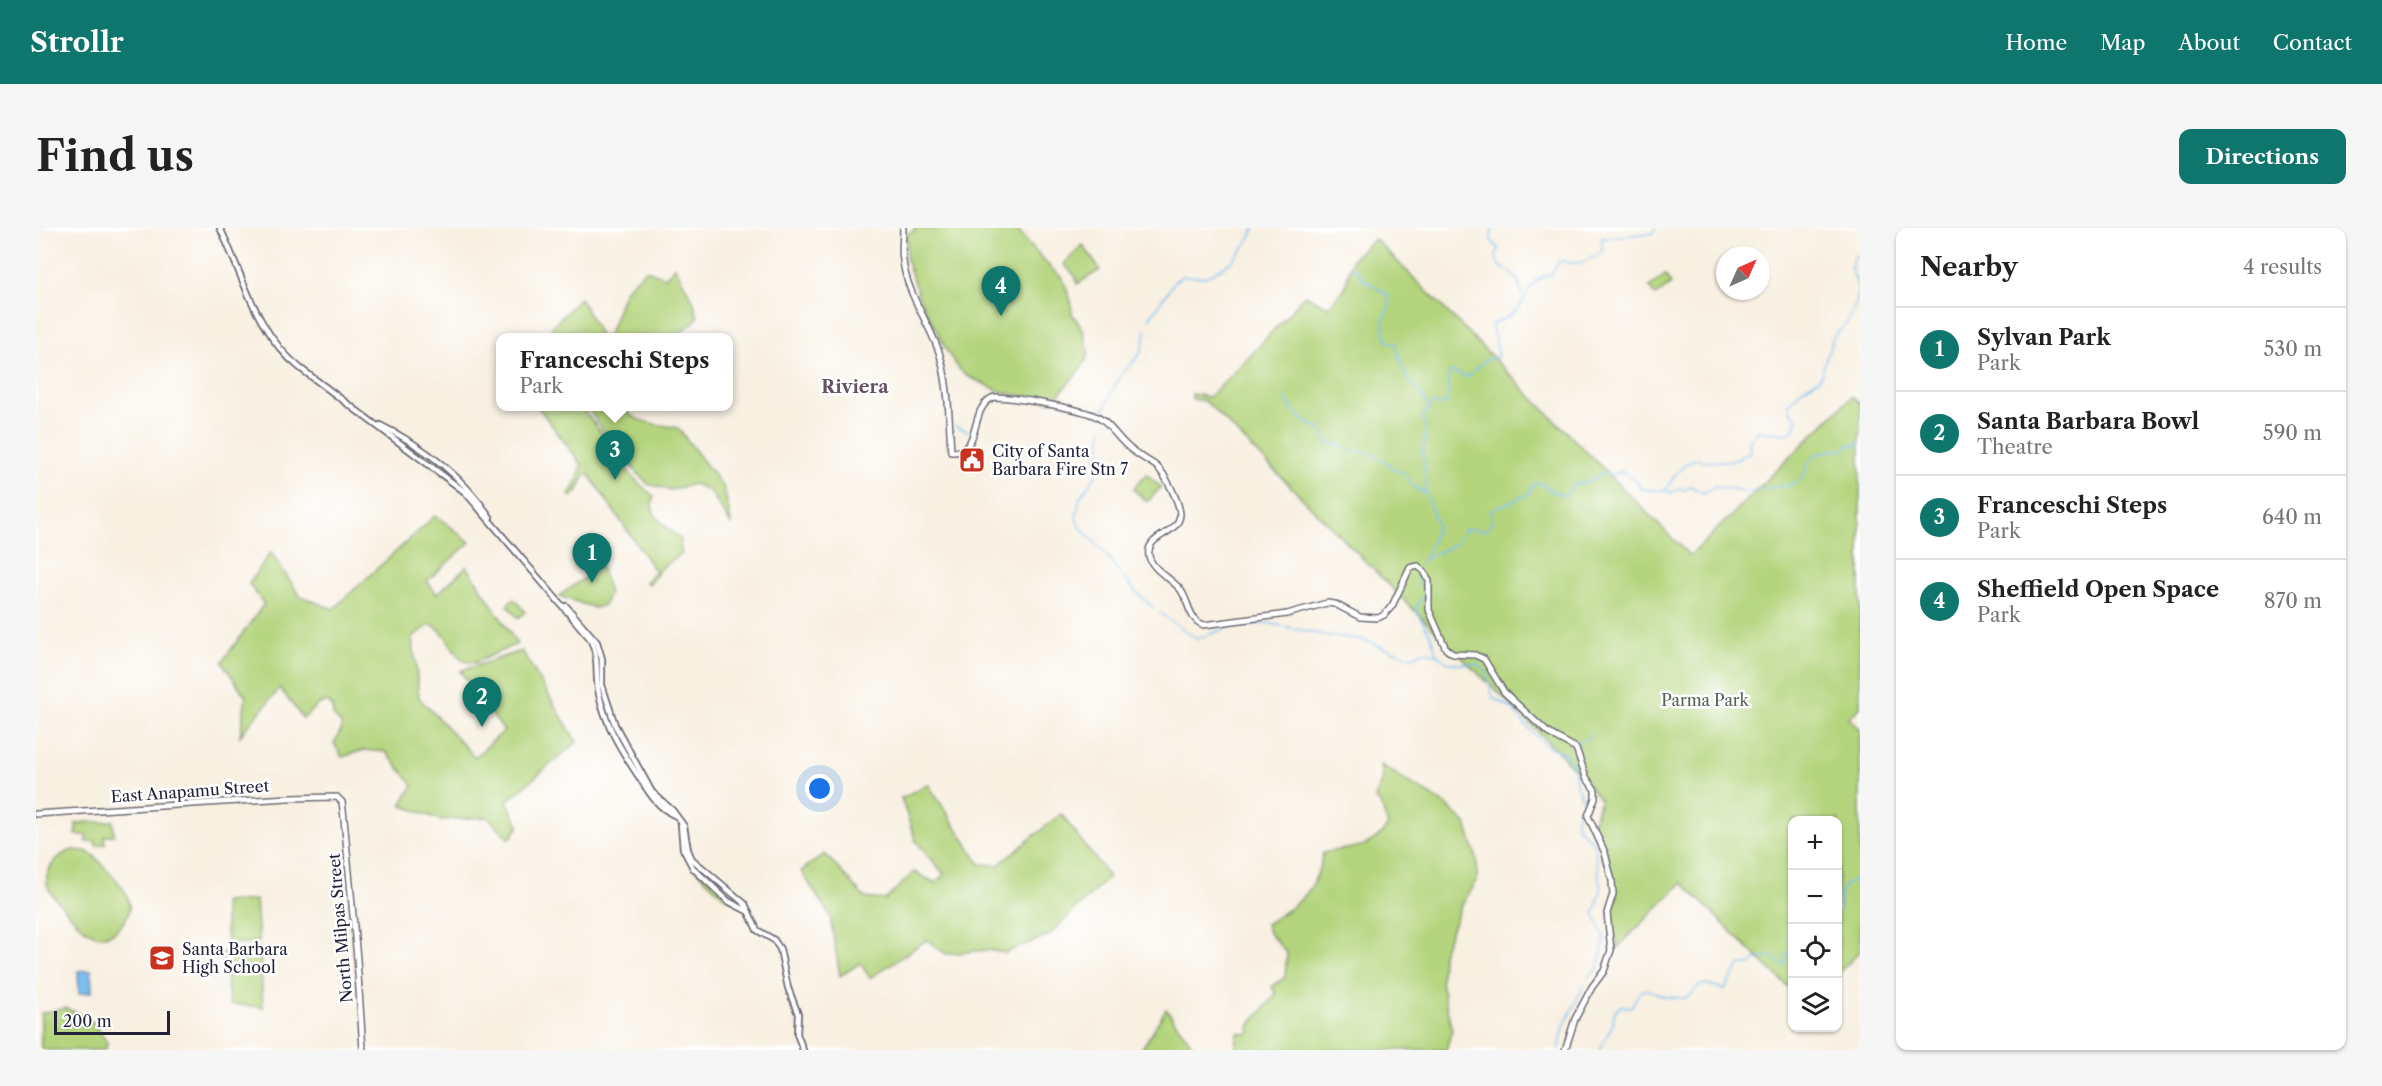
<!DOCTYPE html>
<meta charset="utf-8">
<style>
body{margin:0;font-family:"Libre Caslon Text",serif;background:#f6f6f6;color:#222}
.controls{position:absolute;right:18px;bottom:18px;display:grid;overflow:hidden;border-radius:12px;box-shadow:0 2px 4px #0004}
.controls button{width:54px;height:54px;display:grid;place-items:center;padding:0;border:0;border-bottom:2px solid #e0e0e0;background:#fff;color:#222;font:30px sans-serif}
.compass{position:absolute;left:1680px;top:18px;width:54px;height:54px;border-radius:50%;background:#fff;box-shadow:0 2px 4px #0004;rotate:45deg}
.scale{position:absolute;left:18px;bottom:15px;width:116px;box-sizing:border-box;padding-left:6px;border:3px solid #22223b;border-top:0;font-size:16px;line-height:21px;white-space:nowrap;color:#22223b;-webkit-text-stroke:4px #fff;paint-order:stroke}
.you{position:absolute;left:784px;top:561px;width:21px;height:21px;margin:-15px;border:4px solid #fff;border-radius:50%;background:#1a73e8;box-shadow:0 0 0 9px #1a73e833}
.badge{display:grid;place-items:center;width:39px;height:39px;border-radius:50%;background:#0f766e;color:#fff;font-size:20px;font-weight:700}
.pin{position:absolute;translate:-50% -50px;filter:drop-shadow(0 2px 3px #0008)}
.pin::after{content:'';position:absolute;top:32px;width:21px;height:18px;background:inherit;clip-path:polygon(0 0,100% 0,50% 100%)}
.popup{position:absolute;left:460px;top:105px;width:237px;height:78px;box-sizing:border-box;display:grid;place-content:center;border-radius:12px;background:#fff;filter:drop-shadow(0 2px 4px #0005);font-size:20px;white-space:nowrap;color:#767676}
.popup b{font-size:22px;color:#222}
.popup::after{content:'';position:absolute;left:50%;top:100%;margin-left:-12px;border:12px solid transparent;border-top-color:#fff}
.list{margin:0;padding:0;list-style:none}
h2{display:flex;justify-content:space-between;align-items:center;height:78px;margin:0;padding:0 24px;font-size:26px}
h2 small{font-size:20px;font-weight:400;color:#767676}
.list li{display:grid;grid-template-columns:39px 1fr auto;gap:18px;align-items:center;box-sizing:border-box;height:84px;padding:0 24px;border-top:2px solid #e0e0e0}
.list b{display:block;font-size:22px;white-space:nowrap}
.list p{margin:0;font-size:20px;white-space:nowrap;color:#767676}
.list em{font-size:20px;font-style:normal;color:#767676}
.icon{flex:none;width:33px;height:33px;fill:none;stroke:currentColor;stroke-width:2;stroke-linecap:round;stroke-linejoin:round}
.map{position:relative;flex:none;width:1824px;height:822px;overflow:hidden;border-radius:12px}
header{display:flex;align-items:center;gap:36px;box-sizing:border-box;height:84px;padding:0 30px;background:#0f766e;color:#fff}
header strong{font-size:28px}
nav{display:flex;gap:33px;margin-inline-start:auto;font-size:21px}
.intro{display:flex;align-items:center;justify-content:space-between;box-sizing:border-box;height:144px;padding:0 36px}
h1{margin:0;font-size:42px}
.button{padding:15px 27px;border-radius:12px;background:#0f766e;color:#fff;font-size:21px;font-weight:700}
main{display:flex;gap:36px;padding:0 36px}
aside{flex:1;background:#fff;border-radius:12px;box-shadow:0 2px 4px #0004}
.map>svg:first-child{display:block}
.green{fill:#b3d47c;stroke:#6a7b5c;stroke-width:1.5}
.water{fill:#7cbff2;stroke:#4f7096;stroke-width:1.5}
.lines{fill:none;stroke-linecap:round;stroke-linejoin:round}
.stream{stroke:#7cbff2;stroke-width:1.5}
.tertiary-casing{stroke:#6d6a75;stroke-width:8}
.secondary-casing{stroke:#6d6a75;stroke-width:8}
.tertiary{stroke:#fff;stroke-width:4.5}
.secondary{stroke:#fff;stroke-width:5}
.labels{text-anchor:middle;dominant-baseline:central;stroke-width:5;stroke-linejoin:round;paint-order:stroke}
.poi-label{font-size:16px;fill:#22223b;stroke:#fff;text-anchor:start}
.park-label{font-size:16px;fill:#556052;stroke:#fff}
.street-label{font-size:16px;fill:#22223b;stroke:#fff}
.neighbourhood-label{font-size:18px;font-weight:bold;fill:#645261;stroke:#fff}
</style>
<header>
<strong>Strollr</strong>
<nav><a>Home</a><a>Map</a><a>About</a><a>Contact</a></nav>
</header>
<div class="intro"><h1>Find us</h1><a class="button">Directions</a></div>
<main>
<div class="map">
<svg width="1824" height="822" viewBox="0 0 1824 822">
<rect width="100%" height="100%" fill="#fff"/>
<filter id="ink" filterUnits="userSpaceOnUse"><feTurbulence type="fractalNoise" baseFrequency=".0167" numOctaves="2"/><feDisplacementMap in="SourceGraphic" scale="12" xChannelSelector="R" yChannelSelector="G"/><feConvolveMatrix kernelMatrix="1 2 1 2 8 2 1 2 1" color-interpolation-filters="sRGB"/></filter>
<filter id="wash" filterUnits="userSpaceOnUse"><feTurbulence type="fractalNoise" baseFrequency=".008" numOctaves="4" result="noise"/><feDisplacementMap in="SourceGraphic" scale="24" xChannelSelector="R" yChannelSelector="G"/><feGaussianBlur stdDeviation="1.35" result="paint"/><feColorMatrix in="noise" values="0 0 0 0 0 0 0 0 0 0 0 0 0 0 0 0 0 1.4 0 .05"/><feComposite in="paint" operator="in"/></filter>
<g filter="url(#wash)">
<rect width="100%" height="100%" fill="#f8f0e1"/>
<!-- green -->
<g class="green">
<path d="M 878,0 L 980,0 L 1014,39 L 1026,49 L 1035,73 L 1036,86 L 1047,101 L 1053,126 L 1045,141 L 1016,174 L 966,164 L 931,148 L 923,141 L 912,125 L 883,69 L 870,31 L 871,6 L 878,3 Z"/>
<path d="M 1339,11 L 1654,328 L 1816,168 L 1824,176 L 1824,480 L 1813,490 L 1824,501 L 1824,723 L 1802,746 L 1802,592 L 1756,592 L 1756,763 L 1646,655 L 1581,720 L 1574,683 L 1581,669 L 1573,636 L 1557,596 L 1564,572 C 1522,518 1470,473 1421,425 L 1414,425 L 1409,413 L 1169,173 L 1156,171 L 1156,166 L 1173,169 L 1206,137 L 1269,67 L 1292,79 L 1309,60 L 1316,31 Z"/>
<path d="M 1047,17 L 1064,42 L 1041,56 L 1039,48 L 1028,36 Z"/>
<path d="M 639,39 L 659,76 L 659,83 L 662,88 L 658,94 L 637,109 L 569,109 L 573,106 L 589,62 L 610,42 L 629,49 Z"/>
<path d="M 1629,47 L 1635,56 L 1619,68 L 1613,59 Z"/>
<path d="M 544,70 L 565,109 L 519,109 L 516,99 Z"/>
<path d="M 502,179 L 546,179 C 550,189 558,193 563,202 C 577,226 596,252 618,268 C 609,288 633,300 645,312 L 644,316 L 646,326 L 623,342 L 619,350 L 613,356 L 610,354 L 620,344 L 553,247 L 549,247 L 541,264 L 535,269 L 533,266 L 538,261 L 546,237 Z"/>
<path d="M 551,179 L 586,179 C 599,196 622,196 642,200 L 688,260 L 696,298 L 674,263 L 658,256 L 634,262 L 612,256 L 581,223 Z"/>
<path d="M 366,209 L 408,240 L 437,268 L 365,213 L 364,211 Z"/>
<path d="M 1110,246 L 1125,259 L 1112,273 L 1110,273 L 1097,261 Z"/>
<path d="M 400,287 L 434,314 L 391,353 L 401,366 L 431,338 L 481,416 L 438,435 C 417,436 417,406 395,396 L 377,409 L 383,470 L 439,529 L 468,503 L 424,443 L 486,423 L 541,514 L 471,573 L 483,598 L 474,611 L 452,589 L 404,592 L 365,577 L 377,557 L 350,524 L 328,522 L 306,529 L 298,515 L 306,500 L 305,496 L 297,488 L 296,478 L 291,474 L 283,476 L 267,491 L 244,460 L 204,508 L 210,469 L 186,434 L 228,376 L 213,356 L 235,324 L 264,368 L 297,381 Z"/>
<path d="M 565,338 L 573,365 L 568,377 L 559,380 L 523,368 Z"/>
<path d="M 478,371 L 489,384 L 482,390 L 471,377 Z"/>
<path d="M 1345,537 L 1412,578 L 1430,596 L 1441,631 L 1441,653 L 1425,678 L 1406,726 L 1405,754 L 1416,802 L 1410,822 L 1199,822 L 1202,805 L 1211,806 L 1215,804 L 1213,800 L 1216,795 L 1240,766 L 1236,759 L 1249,749 L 1251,725 L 1233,705 L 1230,696 C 1264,674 1279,667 1287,625 C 1318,617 1330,625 1352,598 L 1345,576 L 1339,570 L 1347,551 Z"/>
<path d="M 892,556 L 944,636 L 962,637 L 1025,586 L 1073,649 L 1013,707 L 969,725 L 951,722 L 910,726 L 891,712 L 834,750 L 824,735 L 804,748 L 794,688 L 765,643 L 789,626 L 829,670 L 849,672 L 878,644 L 900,655 L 908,646 L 880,613 L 865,570 Z"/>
<path d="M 77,593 L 78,607 L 68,608 L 69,616 L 60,617 L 59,613 L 50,614 L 50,607 L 40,607 L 40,595 Z"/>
<path d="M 648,602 L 656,633 L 693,668 L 707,678 C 690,673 653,641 649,622 C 647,616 648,608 648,602 Z"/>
<path d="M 37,622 L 50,623 L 57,627 C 72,644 105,668 89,692 C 66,726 44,698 27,679 C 21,672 13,665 11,656 C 9,640 22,626 37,622 Z"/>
<path d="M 220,672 L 223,714 L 191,716 L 188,674 Z"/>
<path d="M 224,720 L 227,779 L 194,776 L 186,724 Z"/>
<path d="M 30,780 L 54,791 L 71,813 L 70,822 L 5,822 L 5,785 Z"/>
<path d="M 1130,781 L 1160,822 L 1105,822 Z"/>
</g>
<!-- water -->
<path class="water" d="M 55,742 L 56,764 L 43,765 L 42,743 Z"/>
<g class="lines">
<!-- stream -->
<g class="stream">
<path d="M 1456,0 L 1455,12 L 1463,22 L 1460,25 L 1461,33 L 1466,40 L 1473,43 L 1482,53 L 1486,67"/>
<path d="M 1315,40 L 1323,44 L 1325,50 L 1352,67 L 1353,79 C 1345,91 1346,102 1353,115 L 1360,116 C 1360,123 1370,151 1375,155 C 1382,163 1387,167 1391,178"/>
<path d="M 1113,91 L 1139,53 L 1147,48 L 1170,49 L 1194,35 L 1210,17 L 1219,0"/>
<path d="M 1250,171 L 1257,182 L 1270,194 L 1283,200 L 1293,215 L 1322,224 C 1328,222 1339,227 1344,232 L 1348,232 L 1357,241 L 1369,245 C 1374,255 1378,262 1390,265"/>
<path d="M 1066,186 C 1072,172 1078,156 1088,144 C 1105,125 1107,127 1110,100"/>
<path d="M 919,198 L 935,204"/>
<path d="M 1066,200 L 1063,237 L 1059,248 L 1044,269 L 1040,290 L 1045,300 L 1065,321 L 1096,360 L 1117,380"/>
<path d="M 1630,263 L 1635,265 L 1643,260 L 1649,262 L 1654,258 L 1668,265 L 1678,258 C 1687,261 1703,261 1713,264 C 1728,257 1748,262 1762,253 C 1770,248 1770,240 1774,233 C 1779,223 1798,222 1808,222 L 1813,216 L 1818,218 L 1824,215"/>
<path d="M 1390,330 L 1418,317 L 1430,301 L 1451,302 L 1456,293 L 1455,282 L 1491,267 L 1499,255 L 1507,256 L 1512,261 L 1529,268 L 1537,257 L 1551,254 L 1565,246 L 1575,247 L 1586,243 L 1600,253 L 1605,261 L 1629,263 C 1637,250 1646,234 1662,230 L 1668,234 L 1700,232 L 1714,224 L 1713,214 L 1722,203 L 1750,206 L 1757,203 L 1762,192 L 1754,182 L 1753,176 L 1765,162 L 1784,150 L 1797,109 L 1811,95 L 1821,74 L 1823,62 L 1815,40 L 1818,29 L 1824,27"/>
<path d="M 1385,335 L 1390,330 L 1401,297 L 1389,264 L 1390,249 L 1386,227 L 1390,201 L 1386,191 L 1395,177 L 1411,175 L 1413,146 L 1416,143 L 1431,149 L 1449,132 L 1461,129 C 1464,118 1456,108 1456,96 C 1467,92 1478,87 1485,77 C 1492,64 1497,48 1514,47 L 1523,34 C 1530,31 1530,35 1537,35 C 1548,35 1558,30 1566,24 L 1566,10 L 1617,5 L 1620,0"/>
<path d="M 1381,342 L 1381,348 L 1389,366 L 1381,377 L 1380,383 L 1394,406 L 1401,427 L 1412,435 L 1443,437 L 1450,444 L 1457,470 L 1475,480 L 1498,506 L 1511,517 L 1530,527 L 1539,540 L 1540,556 L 1548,576 C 1528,604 1551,600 1559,619 L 1565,663 L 1558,685 L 1568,709 L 1568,715 L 1562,741 L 1552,750"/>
<path d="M 1124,385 L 1161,411 L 1193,399 L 1232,395 L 1287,407 L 1324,411 L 1376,429 L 1387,424 L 1400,426"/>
<path d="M 1540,515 L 1544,512 L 1550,512 L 1555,507"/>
<path d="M 1802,684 C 1808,666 1797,658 1824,651"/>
<path d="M 1523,822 L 1528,798 L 1548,757"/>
<path d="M 1563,822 L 1577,796 L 1578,785 L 1584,778 L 1595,779 L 1603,765 L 1607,762 L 1614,762 L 1628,769 L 1648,770 L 1653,769 L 1663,758 L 1669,756 L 1689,761 L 1703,738 L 1716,736 L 1721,731 L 1734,728 L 1746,737 L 1749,735 L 1750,725 L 1756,721"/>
</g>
</g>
</g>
<g filter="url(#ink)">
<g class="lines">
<defs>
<g id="tertiary">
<path d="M 184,0 C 208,49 219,104 264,140 L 429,264 L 552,408 C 565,427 558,445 563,466 C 570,498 585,522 603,549 C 614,566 621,579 640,588"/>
<path d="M 344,197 C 387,218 427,249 454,289"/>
<path d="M 530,378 L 561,414 L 566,431 L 566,457 L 579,497 L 616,564 L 637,583 L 648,598 L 652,622 L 656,631 L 709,676 L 721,702 L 738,712 L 744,721 L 752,760 L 762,786 L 761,806 L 767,822"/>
<path d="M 645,597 L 647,621 L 657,640 L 692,673 L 713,684"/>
</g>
<g id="secondary">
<path d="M 867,0 C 867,11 865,22 867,33 C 871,67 894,95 904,127 C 913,158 913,192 915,224 C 947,226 932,179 958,169 C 976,169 1040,180 1057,187 C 1071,192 1079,207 1090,217 C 1099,226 1110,231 1120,238 C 1129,245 1144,275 1144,287 C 1142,307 1109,307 1113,328 C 1116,342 1135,350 1144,361 C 1153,372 1152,392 1168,397 L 1251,386 L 1291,375 L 1299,376 L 1324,389 L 1342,390 L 1348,387 L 1356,378 L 1374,340 L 1382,338 L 1388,343 L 1393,353 L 1393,382 L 1410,421 L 1417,426 L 1439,427 L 1448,431 L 1468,464 L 1512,505 L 1540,520 L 1550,549 L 1559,562 L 1559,570 L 1552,588 L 1569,625 L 1576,653 L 1577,666 L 1571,685 L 1575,722 L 1568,743 L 1556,759 L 1539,791 L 1529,822"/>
<path d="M 0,586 L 252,570 L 301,569 L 306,574 L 308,590 L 321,731 L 327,822"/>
</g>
</defs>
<!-- tertiary casing -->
<use href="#tertiary" class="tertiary-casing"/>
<!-- secondary casing -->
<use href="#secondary" class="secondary-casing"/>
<!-- tertiary -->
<use href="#tertiary" class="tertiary"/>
<!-- secondary -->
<use href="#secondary" class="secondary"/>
</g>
</g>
<!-- icons -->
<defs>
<symbol id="civic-square" viewBox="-11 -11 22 22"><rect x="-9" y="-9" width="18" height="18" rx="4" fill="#c8321e" stroke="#fff"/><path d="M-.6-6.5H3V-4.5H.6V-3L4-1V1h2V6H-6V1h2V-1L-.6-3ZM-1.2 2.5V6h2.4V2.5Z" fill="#fff"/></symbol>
<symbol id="school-square" viewBox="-11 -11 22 22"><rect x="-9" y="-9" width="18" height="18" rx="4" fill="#c8321e" stroke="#fff"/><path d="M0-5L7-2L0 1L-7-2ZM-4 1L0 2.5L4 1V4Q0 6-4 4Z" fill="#fff"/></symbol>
</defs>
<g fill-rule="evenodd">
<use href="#civic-square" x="921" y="217" width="30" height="30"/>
<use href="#school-square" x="111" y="715" width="30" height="30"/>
</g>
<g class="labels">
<!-- poi labels -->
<g class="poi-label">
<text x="956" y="223">City of Santa<tspan x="956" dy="18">Barbara Fire Stn 7</tspan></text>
<text x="146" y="721">Santa Barbara<tspan x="146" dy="18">High School</tspan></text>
</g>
<!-- park labels -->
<g class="park-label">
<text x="1669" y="472">Parma Park</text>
</g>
<!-- street labels -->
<g class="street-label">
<text transform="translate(154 563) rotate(-4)">East Anapamu Street</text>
<text transform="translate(304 700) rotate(-95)">North Milpas Street</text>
</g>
<!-- neighbourhood labels -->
<g class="neighbourhood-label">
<text x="819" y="159">Riviera</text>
</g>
</g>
</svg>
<div class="controls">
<button>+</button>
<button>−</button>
<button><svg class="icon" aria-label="locate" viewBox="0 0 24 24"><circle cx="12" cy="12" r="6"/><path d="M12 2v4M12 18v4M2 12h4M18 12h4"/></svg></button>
<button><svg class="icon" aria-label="layers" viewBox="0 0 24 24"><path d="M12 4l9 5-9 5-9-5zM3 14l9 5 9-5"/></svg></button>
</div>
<svg class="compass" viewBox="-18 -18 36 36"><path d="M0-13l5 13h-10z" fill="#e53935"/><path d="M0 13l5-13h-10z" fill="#767676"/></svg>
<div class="scale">200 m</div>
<div class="you"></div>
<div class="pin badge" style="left:556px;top:355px">1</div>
<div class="pin badge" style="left:446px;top:499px">2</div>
<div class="pin badge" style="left:579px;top:252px">3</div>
<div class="popup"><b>Franceschi Steps</b>Park</div>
<div class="pin badge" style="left:965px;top:88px">4</div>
</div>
<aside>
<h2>Nearby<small>4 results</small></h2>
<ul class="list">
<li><span class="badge">1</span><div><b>Sylvan Park</b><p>Park</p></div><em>530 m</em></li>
<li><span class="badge">2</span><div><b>Santa Barbara Bowl</b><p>Theatre</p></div><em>590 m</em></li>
<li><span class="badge">3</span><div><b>Franceschi Steps</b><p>Park</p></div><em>640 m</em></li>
<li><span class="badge">4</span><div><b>Sheffield Open Space</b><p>Park</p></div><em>870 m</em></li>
</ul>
</aside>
</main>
